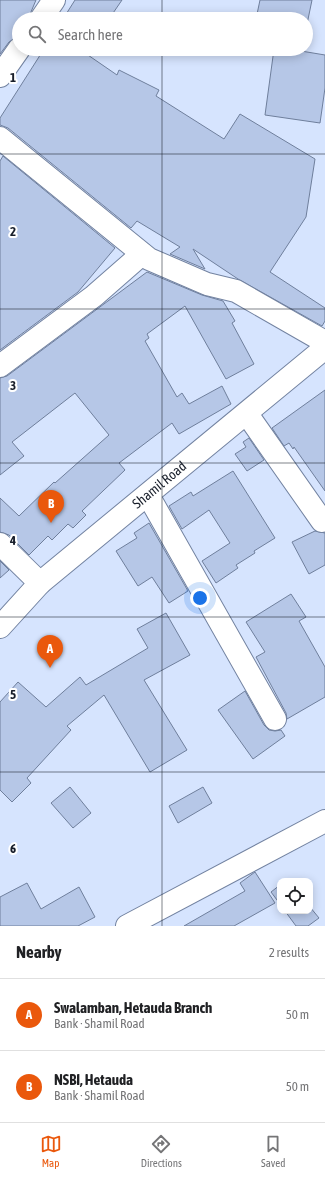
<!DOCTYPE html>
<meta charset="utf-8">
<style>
body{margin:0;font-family:"Asap Condensed",sans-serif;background:#f6f6f6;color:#202124}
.controls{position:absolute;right:12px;bottom:12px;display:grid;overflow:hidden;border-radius:8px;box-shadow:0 2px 10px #0003}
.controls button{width:36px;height:36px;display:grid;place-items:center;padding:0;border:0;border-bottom:1px solid #e0e0e0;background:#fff;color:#202124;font:20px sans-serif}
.you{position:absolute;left:200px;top:598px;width:14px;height:14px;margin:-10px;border:3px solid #fff;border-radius:50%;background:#1a73e8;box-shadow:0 0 0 6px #1a73e833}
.badge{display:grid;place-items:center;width:26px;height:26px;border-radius:50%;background:#ea580c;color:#fff;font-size:13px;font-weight:700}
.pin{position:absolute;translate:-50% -33px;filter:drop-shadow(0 1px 2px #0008)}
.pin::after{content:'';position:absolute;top:21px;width:14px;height:12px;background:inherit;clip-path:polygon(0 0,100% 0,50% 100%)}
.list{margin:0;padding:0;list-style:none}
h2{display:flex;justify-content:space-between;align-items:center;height:52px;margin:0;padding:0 16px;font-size:17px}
h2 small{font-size:13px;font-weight:400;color:#757577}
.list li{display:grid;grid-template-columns:26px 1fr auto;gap:12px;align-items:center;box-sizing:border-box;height:72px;padding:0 16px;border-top:1px solid #e0e0e0}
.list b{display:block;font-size:15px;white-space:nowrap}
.list p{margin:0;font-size:13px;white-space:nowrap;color:#757577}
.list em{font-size:13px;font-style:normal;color:#757577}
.icon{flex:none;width:22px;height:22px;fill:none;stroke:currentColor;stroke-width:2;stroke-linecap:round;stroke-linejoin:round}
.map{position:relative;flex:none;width:325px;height:926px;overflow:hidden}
.search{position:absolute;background:#fff;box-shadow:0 2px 10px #0003;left:12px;right:12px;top:12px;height:44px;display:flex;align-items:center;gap:10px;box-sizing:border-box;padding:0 14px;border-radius:22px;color:#757577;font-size:15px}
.sheet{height:196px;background:#fff}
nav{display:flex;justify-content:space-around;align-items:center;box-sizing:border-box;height:56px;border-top:1px solid #e0e0e0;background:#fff;font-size:11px;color:#757577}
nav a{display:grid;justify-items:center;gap:2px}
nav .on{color:#ea580c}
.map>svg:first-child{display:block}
.building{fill:#b6c7e7;stroke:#6f7f9c}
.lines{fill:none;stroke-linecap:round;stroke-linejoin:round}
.minor-casing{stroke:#7383a1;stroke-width:24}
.minor{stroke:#fff;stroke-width:22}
.grid{fill:none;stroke:#181e2a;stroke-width:1;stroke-opacity:0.55}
.labels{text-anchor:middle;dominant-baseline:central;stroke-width:4;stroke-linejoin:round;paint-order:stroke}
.street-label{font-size:14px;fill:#181e2a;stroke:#fff}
.grid-label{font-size:13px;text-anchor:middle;font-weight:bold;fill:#181e2a;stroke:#fff;stroke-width:4;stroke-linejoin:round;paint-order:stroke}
</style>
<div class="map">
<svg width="325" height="926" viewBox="0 0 325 926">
<rect width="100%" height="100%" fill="#d6e4fe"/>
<!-- building -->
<g class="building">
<path d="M 0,0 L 36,0 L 28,19 L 19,19 L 19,37 L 9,42 L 0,54 Z"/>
<path d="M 75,0 L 122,0 L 109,19 L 63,19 Z"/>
<path d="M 260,0 L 312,0 L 306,29 L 306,19 L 256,19 Z"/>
<path d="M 44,49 L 87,49 L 85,53 L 117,75 L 119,70 L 159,90 L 156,96 L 224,139 L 240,114 L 315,159 L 306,217 L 270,272 L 325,308 L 325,321 L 322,326 L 238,279 L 193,249 L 205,269 L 170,254 L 180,247 L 137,221 L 131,228 L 8,128 L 0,125 L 0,118 Z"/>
<path d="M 274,49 L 302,49 L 301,51 L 325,55 L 325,88 L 320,123 L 265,115 Z"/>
<path d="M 3,156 L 115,248 L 78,292 L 0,350 L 0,161 Z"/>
<path d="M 147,272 L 202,295 L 223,301 L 235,321 L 232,323 L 254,364 L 226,379 L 185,306 L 147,334 L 149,338 L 145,341 L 177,397 L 182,393 L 189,404 L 222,386 L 231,404 L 179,434 L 172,423 L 119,463 L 125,470 L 82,511 L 86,515 L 73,528 L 68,524 L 52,540 L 48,536 L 29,555 L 9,535 L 0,532 L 0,498 L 19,516 L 54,482 L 55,483 L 109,435 L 75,393 L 12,442 L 24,456 L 0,475 L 0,378 L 7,376 Z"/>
<path d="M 325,390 L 325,491 L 294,447 L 293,449 L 289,443 L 284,446 L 272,428 Z"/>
<path d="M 249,438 L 264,460 L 247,471 L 235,454 L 246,447 L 243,442 Z"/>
<path d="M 233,471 L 275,538 L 254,551 L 255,553 L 236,565 L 238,568 L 216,583 L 202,561 L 230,543 L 209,510 L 182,529 L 169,506 L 191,492 L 193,496 Z"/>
<path d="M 149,523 L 188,591 L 169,603 L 152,577 L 138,586 L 116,551 L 137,538 L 134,533 Z"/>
<path d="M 315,531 L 325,533 L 325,565 L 309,574 L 292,542 Z"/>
<path d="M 0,561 L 9,570 L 0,578 Z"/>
<path d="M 291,594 L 306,617 L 299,621 L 325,667 L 325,697 L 287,719 L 286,713 L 256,657 L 265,652 L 246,622 Z"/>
<path d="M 166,613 L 190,655 L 144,680 L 187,750 L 150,772 L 104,695 L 67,726 L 71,730 L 27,778 L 31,783 L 12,802 L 0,790 L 0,702 L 18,682 L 46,707 L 80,677 L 86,685 L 148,648 L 137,629 Z"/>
<path d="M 245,691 L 264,725 L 269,730 L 275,731 L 281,730 L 285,736 L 253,759 L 218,710 Z"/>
<path d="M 70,787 L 91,813 L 73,828 L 51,803 Z"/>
<path d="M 203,787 L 212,803 L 178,823 L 169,806 Z"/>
<path d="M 255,872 L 275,903 L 234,926 L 184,926 L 245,891 L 240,883 Z"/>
<path d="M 27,883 L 41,909 L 79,887 L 95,917 L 78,926 L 0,926 L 0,897 Z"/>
<path d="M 280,885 L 280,904 L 271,892 Z"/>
<path d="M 310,907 L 319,918 L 308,926 L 296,926 L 285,911 L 310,911 Z"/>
</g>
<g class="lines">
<defs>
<g id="minor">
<path d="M 41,19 L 54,0"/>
<path d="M 0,76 L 19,49"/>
<path d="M 0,138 L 149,259 L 207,284 L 236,291 L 325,342"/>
<path d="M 0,366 L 94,296 L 142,254"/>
<path d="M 247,414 L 322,521"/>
<path d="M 148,495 L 275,719"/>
<path d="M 0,544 L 40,583"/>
<path id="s1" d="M 0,627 L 40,583 L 325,348"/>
<path d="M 127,926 L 325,821"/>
</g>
</defs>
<!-- minor casing -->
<use href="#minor" class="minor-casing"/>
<!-- minor -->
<use href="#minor" class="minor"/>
</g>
<!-- grid -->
<path class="grid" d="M 162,0 L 162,19M 162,49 L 162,926M 0,154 L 325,154M 0,309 L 325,309M 0,463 L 325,463M 0,617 L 325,617M 0,772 L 325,772"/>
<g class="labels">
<!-- street labels -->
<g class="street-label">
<text stroke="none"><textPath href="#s1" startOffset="214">Shamil Road</textPath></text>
</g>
</g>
<g class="grid-label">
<text x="13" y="82">1</text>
<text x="13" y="236">2</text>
<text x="13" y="390">3</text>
<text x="13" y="545">4</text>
<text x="13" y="699">5</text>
<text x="13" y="853">6</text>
</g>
</svg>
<div class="controls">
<button><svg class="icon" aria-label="locate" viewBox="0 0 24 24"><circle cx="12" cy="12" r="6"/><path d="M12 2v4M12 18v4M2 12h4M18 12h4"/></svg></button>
</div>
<div class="you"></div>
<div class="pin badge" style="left:50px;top:668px">A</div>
<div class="pin badge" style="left:51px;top:523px">B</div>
<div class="search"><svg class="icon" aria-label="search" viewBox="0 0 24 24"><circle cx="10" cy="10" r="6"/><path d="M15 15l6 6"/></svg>Search here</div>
</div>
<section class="sheet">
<h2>Nearby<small>2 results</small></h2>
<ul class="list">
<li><span class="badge">A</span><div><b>Swalamban, Hetauda Branch</b><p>Bank · Shamil Road</p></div><em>50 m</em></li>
<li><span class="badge">B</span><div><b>NSBI, Hetauda</b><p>Bank · Shamil Road</p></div><em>50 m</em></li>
</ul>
</section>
<nav>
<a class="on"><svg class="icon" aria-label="map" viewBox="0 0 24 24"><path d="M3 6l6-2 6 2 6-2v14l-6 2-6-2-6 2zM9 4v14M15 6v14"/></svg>Map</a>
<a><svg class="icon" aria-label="directions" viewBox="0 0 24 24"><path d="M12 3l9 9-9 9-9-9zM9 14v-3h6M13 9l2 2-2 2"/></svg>Directions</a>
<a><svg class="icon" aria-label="saved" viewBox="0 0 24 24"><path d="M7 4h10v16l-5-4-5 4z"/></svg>Saved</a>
</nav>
